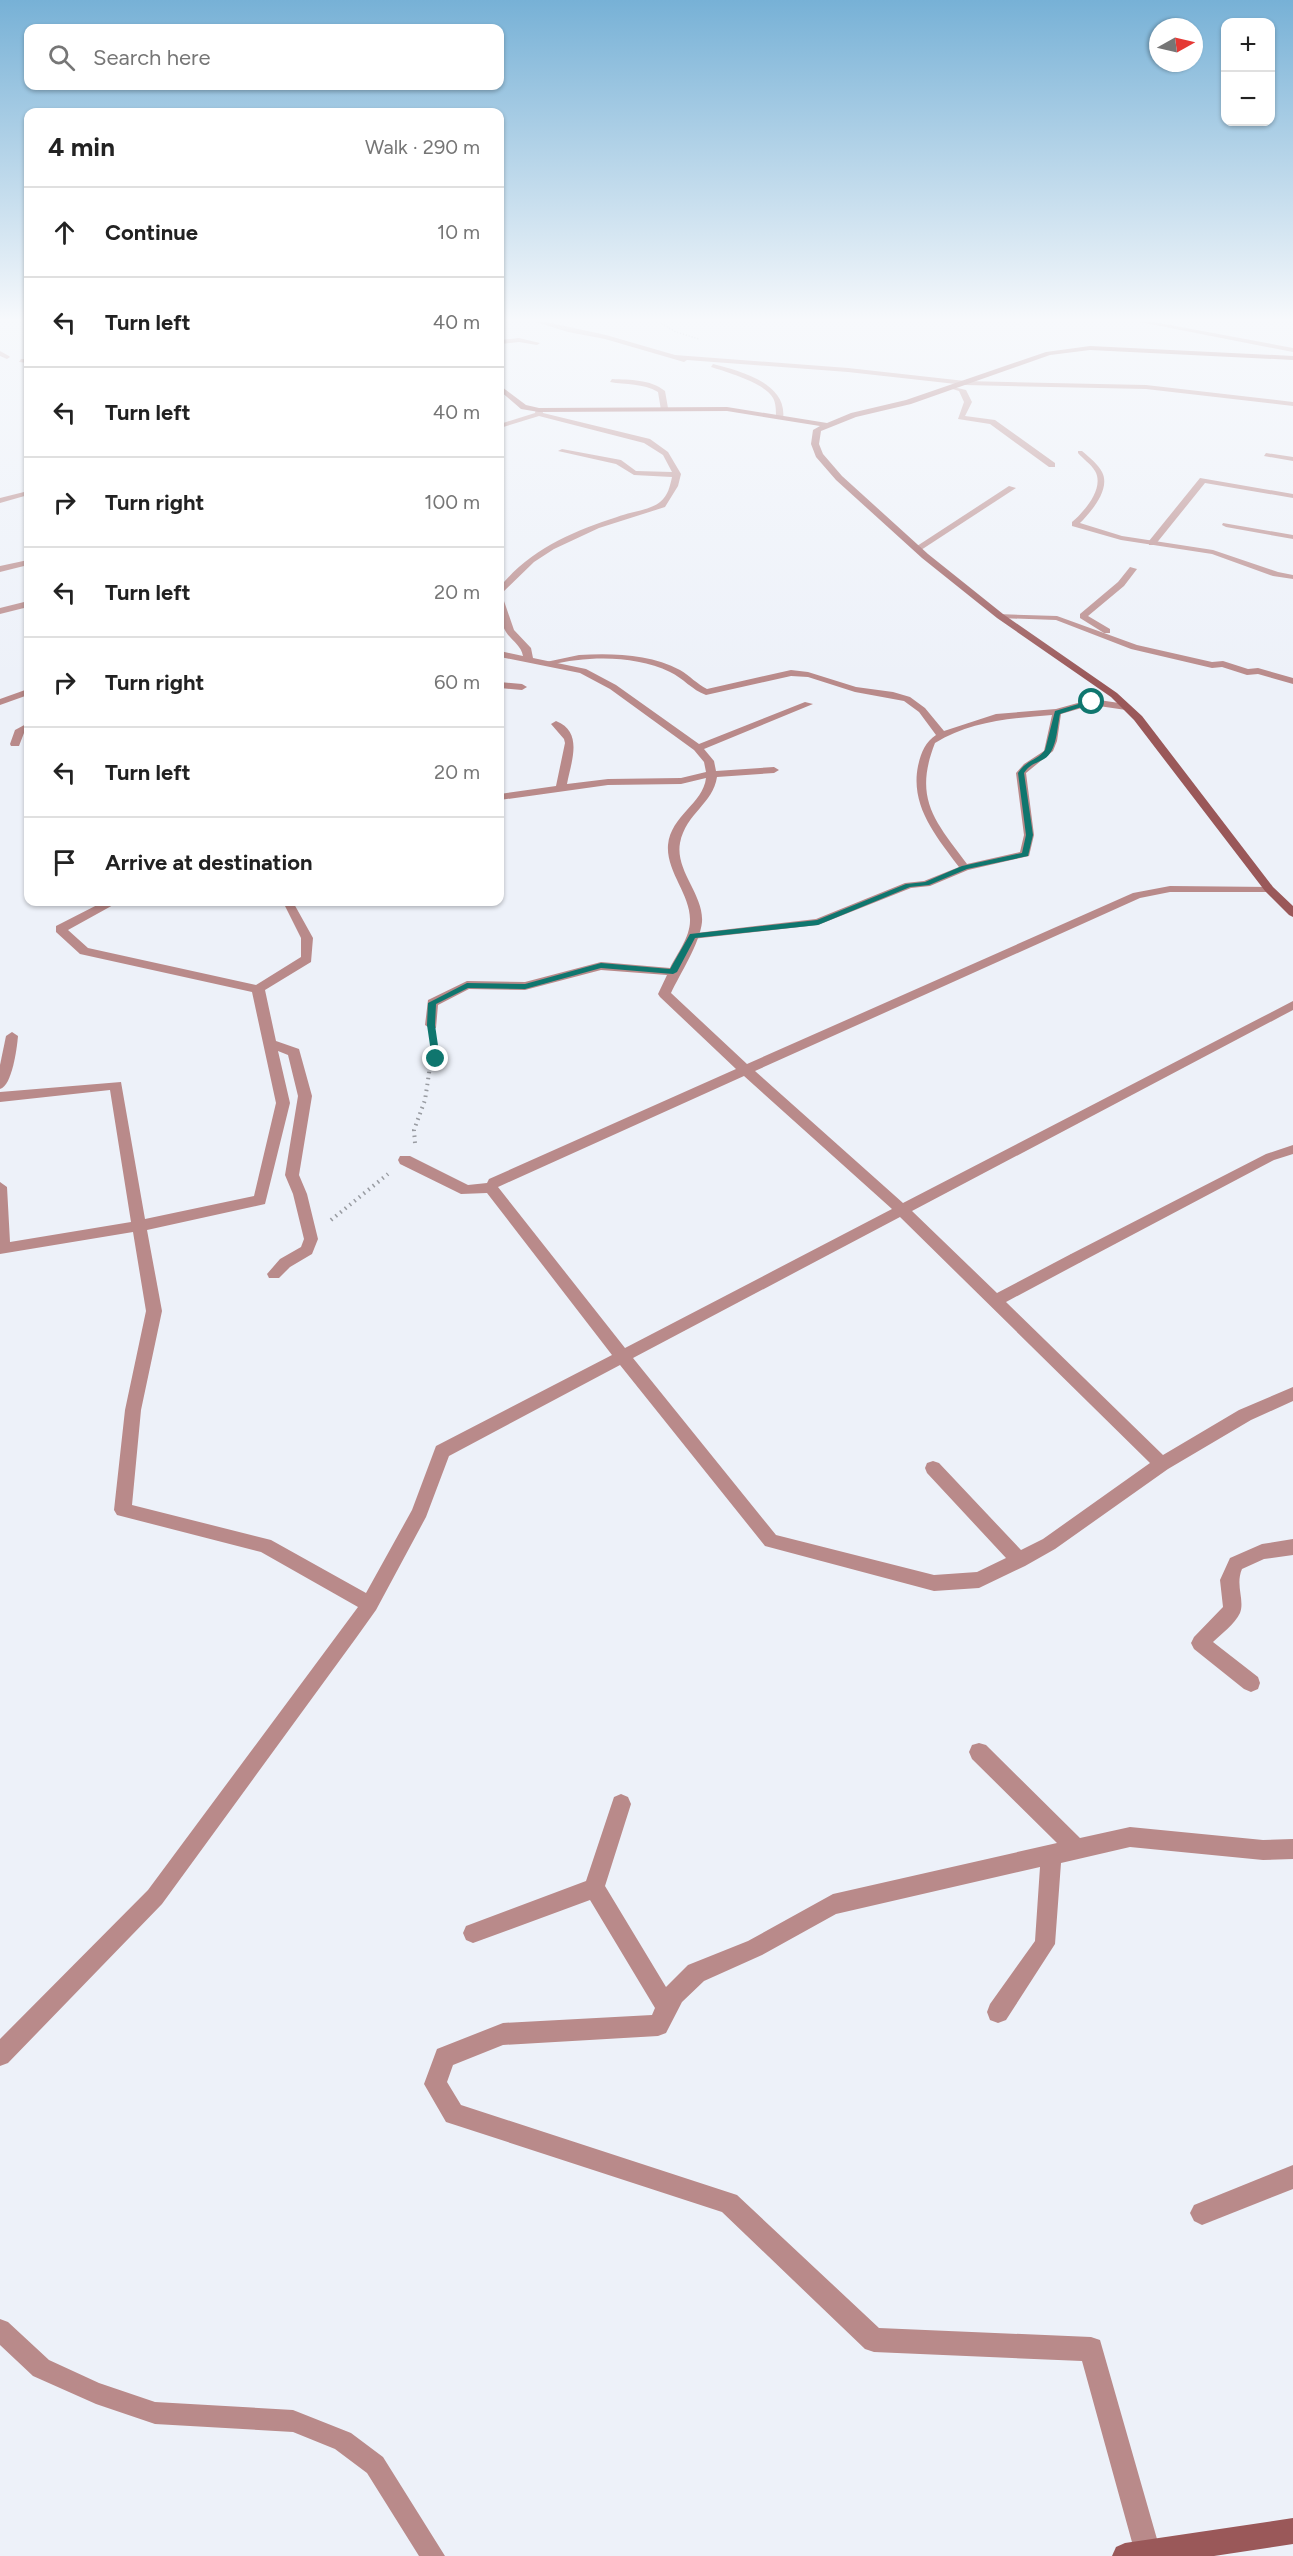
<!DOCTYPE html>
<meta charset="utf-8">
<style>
body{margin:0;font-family:Figtree,sans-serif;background:#f6f6f6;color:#222}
.controls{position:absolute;right:18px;top:18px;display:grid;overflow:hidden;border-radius:12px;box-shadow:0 2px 4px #0004}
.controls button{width:54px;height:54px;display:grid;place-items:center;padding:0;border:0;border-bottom:2px solid #e0e0e0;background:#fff;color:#222;font:30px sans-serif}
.compass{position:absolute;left:1149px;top:18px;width:54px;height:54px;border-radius:50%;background:#fff;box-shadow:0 2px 4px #0004;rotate:82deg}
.stop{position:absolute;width:18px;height:18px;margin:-14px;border:4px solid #0f766e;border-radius:50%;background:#fff}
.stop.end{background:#0f766e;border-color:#fff;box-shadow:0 2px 6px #0008}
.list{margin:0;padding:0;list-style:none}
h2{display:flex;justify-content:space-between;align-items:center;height:78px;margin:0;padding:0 24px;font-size:26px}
h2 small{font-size:20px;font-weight:400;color:#767676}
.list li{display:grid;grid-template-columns:39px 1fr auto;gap:18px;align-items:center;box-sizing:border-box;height:90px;padding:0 24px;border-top:2px solid #e0e0e0}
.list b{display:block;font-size:22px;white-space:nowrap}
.list em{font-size:20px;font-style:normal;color:#767676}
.icon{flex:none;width:33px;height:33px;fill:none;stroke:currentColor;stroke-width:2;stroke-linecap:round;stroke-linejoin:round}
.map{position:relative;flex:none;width:1293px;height:2556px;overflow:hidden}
.search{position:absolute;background:#fff;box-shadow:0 2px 4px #0004;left:24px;top:24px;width:480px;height:66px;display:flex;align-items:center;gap:15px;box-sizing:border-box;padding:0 21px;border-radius:12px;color:#767676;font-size:22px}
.panel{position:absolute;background:#fff;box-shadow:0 2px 4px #0004;left:24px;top:108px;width:480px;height:798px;border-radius:12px}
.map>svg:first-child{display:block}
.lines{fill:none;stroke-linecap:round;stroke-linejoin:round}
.path-far2{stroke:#999ca2;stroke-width:1.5;stroke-dasharray:1 2;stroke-linecap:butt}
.path-far1{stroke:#999ca2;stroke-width:3;stroke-dasharray:1.5 4;stroke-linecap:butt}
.path{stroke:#999ca2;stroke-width:4;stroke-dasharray:1.5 4.5;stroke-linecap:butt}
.lane{fill:#b98a8a;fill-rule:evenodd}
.street{fill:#b98a8a;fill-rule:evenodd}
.secondary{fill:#9a5859;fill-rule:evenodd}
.route{fill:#0f766e}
</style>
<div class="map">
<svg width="1293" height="2556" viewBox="0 0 1293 2556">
<rect width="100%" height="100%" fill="#edf1f9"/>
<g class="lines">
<!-- path-far2 -->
<path class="path-far2" d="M 659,322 L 676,332 L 699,339"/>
<!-- path-far1 -->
<path class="path-far1" d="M 431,1060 L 436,1059 L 434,1044"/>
<!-- path -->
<g class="path">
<path d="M 415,1143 L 414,1130 L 425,1100 L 431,1060 L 436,1059"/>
<path d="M 331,1220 L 388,1174"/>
</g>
<!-- lane -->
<g class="lane">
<path d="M 1078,451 L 1082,451 C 1089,457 1098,464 1102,472 C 1111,489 1091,512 1080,523 L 1122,536 L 1213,550 L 1278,572 L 1293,575 L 1293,579 L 1273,576 L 1212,554 L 1121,540 L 1072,526 L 1072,522 C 1084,512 1105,488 1095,471 C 1091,464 1083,459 1078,453 Z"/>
<path d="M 1266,453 L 1293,457 L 1293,461 L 1264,456 Z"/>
<path d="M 1223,523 L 1293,535 L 1293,539 L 1226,527 L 1222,525 Z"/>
<path d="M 1130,567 L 1137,569 L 1124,586 L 1088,616 L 1110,629 L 1110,633 L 1104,633 L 1080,618 L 1080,614 L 1118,582 Z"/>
<path d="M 997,614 L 1057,616 L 1137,645 L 1212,662 L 1223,661 L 1248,669 L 1258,668 L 1293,678 L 1293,684 L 1258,674 L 1247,675 L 1222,667 L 1212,668 L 1131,649 L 1056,620 L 1000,618 L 997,618 Z"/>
<path d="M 579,655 C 612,653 650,654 680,670 C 690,676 697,684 707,689 L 791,670 L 808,672 L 856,687 L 893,692 L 910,697 L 925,708 L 944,731 L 996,714 L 1056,709 L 1092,699 L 1126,704 L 1130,707 L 1126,710 L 1092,705 L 1061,714 L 1057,741 L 1053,751 L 1026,773 L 1034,835 L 1029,856 L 968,870 L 930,886 L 911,888 L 818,925 L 692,939 L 688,938 L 688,934 L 816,919 L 905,883 L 924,881 L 959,867 C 936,836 910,806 918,766 C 921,753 925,742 936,735 L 919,712 L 904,701 L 855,692 L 808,677 L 791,676 L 706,695 C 692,690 683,678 670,672 C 634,655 588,656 550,665 L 546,662 ZM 1052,715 L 1044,751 L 1024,764 L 1016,773 L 1024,835 L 1020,852 L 967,864 C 935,821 913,799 935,743 C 970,721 1012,718 1052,715 Z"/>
<path d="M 1293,1145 L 1293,1154 L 1274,1160 L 1081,1262 L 1076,1263 L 1069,1258 L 1071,1254 L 1266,1154 Z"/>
<path d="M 0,2319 L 8,2322 L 49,2360 L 99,2383 L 155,2402 L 293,2410 L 351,2433 L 383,2457 L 445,2556 L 419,2556 L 367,2473 L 335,2449 L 293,2432 L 155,2424 L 96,2404 L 33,2376 L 0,2345 Z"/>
</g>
<!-- street -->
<g class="street">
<path d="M 536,322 L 546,322 L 606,335 L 675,355 L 848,368 L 965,381 L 1146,385 L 1293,402 L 1293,406 L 1146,389 L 965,385 L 848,372 L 687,360 L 684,362 L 605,339 L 568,332 Z"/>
<path d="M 1140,322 L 1154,322 L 1293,348 L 1293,352 Z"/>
<path d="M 519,338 L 540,343 L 537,345 L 519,342 L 500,344 L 500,340 Z"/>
<path d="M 0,351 L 9,356 L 10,357 L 7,359 L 0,356 Z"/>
<path d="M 21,359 L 28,359 L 28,363 L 19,362 Z"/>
<path d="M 713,364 C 740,371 788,383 783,419 L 776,417 C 776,411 776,403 773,398 C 765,383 727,372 711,367 Z"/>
<path d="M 612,379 C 630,380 650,379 665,391 L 668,408 L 661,410 L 658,392 C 643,383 626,385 610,382 Z"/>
<path d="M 949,386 L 966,390 L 972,402 L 965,416 L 995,420 L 1055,463 L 1055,467 L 1049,467 L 990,424 L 958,419 L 964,402 L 959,391 L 949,388 Z"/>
<path d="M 536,408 L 542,408 L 543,413 L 650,439 L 668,452 L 681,474 L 678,486 L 665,507 L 599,528 L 554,549 L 534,562 L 500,595 L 500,587 C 529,550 573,531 617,517 C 629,512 651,510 660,502 C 668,496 670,486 672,477 L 634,475 L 616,464 L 558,451 L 562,449 L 621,460 L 636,471 L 672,472 L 663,455 L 644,443 L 539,416 L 500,428 L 500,424 L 535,413 Z"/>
<path d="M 1200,478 L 1293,494 L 1293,498 L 1205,483 L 1155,545 L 1149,545 L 1149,541 Z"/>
<path d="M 1009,486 L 1016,488 L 921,550 L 914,548 Z"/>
<path d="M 28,491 L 28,495 L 0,503 L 0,498 Z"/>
<path d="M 28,560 L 28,565 L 0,572 L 0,566 Z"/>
<path d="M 500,598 L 504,601 L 514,630 L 531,648 L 533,658 L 586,669 L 616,685 L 699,744 L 805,702 L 813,704 L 704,749 L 714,761 L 716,771 L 774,767 L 779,770 L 774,773 L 717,777 C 713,804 686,813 680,843 C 675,871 704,895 702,922 C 700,943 680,974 671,993 L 747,1064 L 1133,893 L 1170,886 L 1273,887 L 1273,891 L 1269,892 L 1170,892 L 1140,898 L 755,1071 L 903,1203 L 1293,1001 L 1293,1010 L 912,1211 L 997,1293 L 1071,1254 L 1081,1254 L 1083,1258 L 1081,1262 L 1006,1302 L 1163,1455 L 1239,1410 L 1293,1387 L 1293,1401 L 1251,1420 L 1168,1469 L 1055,1549 L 1025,1566 L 979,1588 L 934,1591 L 765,1546 L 620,1365 L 449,1456 L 426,1517 L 376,1610 L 356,1638 L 162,1904 L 8,2063 L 0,2066 L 0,2039 L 148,1890 L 358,1607 L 261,1552 L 117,1515 L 114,1510 L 125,1410 L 146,1311 L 133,1232 L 0,1254 L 0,1182 L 7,1187 L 10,1242 L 131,1222 L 110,1090 L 0,1102 L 0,1092 L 121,1082 L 145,1219 L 254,1196 L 276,1103 L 252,992 L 80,954 L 56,932 L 56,926 L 103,902 L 116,902 L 115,904 L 68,930 L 88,948 L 256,985 L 301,957 L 301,938 L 283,902 L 293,902 L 313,938 L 311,962 L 265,990 L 276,1041 L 299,1049 L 312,1096 L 299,1175 L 307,1194 L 318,1239 L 312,1254 L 290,1267 L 279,1278 L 269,1278 L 267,1274 L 280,1259 L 301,1247 L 304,1239 L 293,1194 L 285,1175 L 298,1096 L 288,1055 L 278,1051 L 290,1103 L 265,1204 L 147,1230 L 162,1311 L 141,1410 L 132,1505 L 271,1540 L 366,1593 L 412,1510 L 436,1446 L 612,1355 L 487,1193 L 461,1194 L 400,1164 L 398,1160 L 400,1156 L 410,1156 L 468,1185 L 487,1183 L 489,1179 L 736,1069 L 660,997 L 658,994 L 667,975 L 601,970 L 525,990 L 469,989 L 438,1005 L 436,1028 L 431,1029 L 425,1025 L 428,1000 L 467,981 L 525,982 L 601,962 L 670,968 C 677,954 690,937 690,921 C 691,895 666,872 668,845 C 671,815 703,804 706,778 L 681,784 L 608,785 L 500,800 L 500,794 L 556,786 L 565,743 L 564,739 L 551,724 L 556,721 C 584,732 571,762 567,784 L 608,779 L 681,778 L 706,772 L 704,762 L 694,750 L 610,689 L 580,673 L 500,657 L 500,651 L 523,656 C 521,645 512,641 506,632 C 500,622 499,609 500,598 ZM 744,1076 L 892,1209 L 625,1348 L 498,1187 ZM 900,1217 L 1150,1463 L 1043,1539 L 1021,1550 L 939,1463 L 933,1461 L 927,1463 L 925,1468 L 927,1473 L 1006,1558 L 977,1572 L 934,1575 L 776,1535 L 633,1358 Z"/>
<path d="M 28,601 L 28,607 L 0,614 L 0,608 Z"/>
<path d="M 500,682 L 522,684 L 527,687 L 522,690 L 500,688 Z"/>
<path d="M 28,689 L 28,695 L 0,705 L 0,699 Z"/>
<path d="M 28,723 L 28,730 L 24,733 L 19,746 L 11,746 L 10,744 L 15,730 Z"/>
<path d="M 12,1032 L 18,1036 C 17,1048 12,1086 0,1089 L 0,1065 L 6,1036 Z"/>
<path d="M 1293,1539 L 1293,1555 L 1264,1559 L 1242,1569 C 1235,1585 1245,1600 1240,1613 C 1235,1624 1221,1634 1213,1642 L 1258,1677 L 1260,1683 L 1258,1689 L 1251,1692 L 1244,1689 L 1194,1649 L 1191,1643 L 1194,1637 L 1223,1607 L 1220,1580 L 1230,1558 L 1262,1544 Z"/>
<path d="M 979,1743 L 986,1745 L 1080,1838 L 1130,1827 L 1263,1840 L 1293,1839 L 1293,1859 L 1263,1860 L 1130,1847 L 1061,1863 L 1055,1944 L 1006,2020 L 998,2023 L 990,2020 L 987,2012 L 990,2004 L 1035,1941 L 1040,1867 L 836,1914 L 762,1955 L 704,1981 L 682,2002 L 666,2033 L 658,2036 L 503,2045 L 453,2065 L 447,2082 L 461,2105 L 737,2195 L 879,2328 L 1091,2337 L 1100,2340 L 1161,2553 L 1160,2556 L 1136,2556 L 1135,2553 L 1082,2361 L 874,2352 L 865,2349 L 722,2212 L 446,2122 L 424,2084 L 437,2049 L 503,2023 L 652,2015 L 655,2008 L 590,1900 L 473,1943 L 466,1940 L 463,1933 L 466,1926 L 586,1881 L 614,1797 L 621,1794 L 628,1797 L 631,1804 L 605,1886 L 666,1987 L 688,1965 L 748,1941 L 833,1894 L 1057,1843 L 972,1759 L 969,1752 L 972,1745 Z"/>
<path d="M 1293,2165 L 1293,2189 L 1202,2225 L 1194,2221 L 1190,2213 L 1194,2205 Z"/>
</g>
<!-- secondary -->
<g class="secondary">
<path d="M 1090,346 L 1293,356 L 1293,360 L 1090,350 L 1050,355 L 911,404 L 856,417 L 821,431 L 819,444 L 823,454 L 842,476 L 928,554 L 1003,614 L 1117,693 L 1142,716 L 1273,887 L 1293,906 L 1293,917 L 1289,915 L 1265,891 L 1134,720 L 1111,697 L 997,618 L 922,558 L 836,480 L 816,457 L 811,444 L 813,430 L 820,426 L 727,411 L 539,412 L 521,409 L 500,391 L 500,386 L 502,387 L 526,405 L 539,408 L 727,407 L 827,423 L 851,413 L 906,400 L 1046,352 Z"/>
<path d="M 1293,2518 L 1293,2544 L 1214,2556 L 1112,2556 L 1116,2547 L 1125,2543 Z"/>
</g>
</g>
<!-- sky -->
<linearGradient id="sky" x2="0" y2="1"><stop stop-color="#77b1d6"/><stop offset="0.47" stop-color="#f7f9fc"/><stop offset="1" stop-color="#f7f9fc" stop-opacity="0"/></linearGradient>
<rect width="1293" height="680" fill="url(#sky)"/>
<!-- route -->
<path class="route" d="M 1092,700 L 1094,703 L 1060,714 C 1057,727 1057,752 1044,759 C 1035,764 1030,764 1024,773 L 1033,835 L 1028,856 L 967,869 L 929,885 L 910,887 L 818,925 L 695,938 L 677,972 L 673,974 L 601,968 L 525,989 L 468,988 L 436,1004 L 435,1025 L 440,1059 L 436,1062 L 432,1059 L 427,1025 L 428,1003 L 467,983 L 525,984 L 601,963 L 670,969 L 690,934 L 817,920 L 906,884 L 925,882 L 962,866 L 1022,853 L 1026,835 L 1018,773 C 1027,759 1037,761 1045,750 L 1055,711 Z"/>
</svg>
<div class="controls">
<button>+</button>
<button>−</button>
</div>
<svg class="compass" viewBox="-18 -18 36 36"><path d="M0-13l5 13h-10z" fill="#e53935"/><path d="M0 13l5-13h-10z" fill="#767676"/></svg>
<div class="stop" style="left:1092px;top:702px"></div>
<div class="stop end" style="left:436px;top:1059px"></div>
<div class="search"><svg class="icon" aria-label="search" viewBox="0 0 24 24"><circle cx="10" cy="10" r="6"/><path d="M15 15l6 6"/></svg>Search here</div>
<section class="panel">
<h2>4 min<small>Walk · 290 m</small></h2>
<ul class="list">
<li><svg class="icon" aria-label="ahead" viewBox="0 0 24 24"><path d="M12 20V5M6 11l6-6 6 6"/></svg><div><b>Continue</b></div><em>10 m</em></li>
<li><svg class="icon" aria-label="left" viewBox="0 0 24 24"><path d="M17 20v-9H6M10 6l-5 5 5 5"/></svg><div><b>Turn left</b></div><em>40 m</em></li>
<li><svg class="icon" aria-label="left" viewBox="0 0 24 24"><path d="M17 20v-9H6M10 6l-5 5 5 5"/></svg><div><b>Turn left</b></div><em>40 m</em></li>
<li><svg class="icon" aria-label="right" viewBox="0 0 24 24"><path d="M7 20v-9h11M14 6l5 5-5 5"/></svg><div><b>Turn right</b></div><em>100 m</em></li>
<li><svg class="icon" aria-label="left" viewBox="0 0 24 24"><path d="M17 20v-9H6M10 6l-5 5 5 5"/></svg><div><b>Turn left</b></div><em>20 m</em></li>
<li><svg class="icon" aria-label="right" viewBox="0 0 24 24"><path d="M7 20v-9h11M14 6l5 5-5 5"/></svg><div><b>Turn right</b></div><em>60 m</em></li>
<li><svg class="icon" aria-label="left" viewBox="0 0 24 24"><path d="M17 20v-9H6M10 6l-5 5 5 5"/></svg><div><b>Turn left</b></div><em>20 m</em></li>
<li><svg class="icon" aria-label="arrive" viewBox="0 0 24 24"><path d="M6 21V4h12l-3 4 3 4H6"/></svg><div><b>Arrive at destination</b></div></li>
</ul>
</section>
</div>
